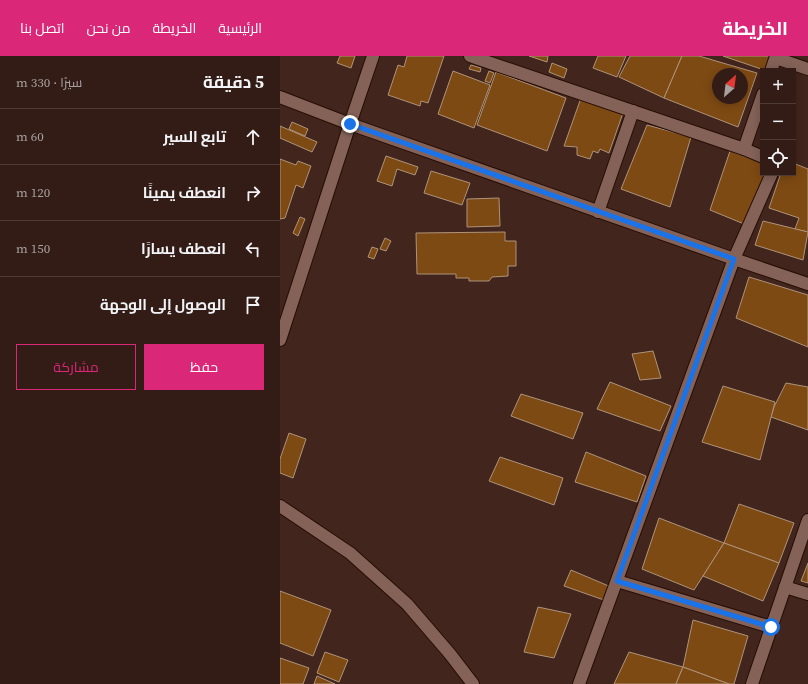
<!DOCTYPE html>
<html lang="ar">
<meta charset="utf-8">
<style>
body{margin:0;font-family:"Source Serif 4",Cairo,serif;background:#3a251e;color:#f1f3f6;direction:rtl}
.controls{position:absolute;right:12px;top:12px;display:grid;overflow:hidden;border-radius:0px;box-shadow:0 2px 10px #0003}
.controls button{width:36px;height:36px;display:grid;place-items:center;padding:0;border:0;border-bottom:1px solid #4d3a34;background:#321c15;color:#f1f3f6;font:20px sans-serif}
.compass{position:absolute;left:432px;top:12px;width:36px;height:36px;border-radius:50%;background:#321c15;box-shadow:0 2px 10px #0003;rotate:28deg}
.stop{position:absolute;width:12px;height:12px;margin:-9px;border:3px solid #1a73e8;border-radius:50%;background:#fff}
.stop.end{background:#1a73e8;border-color:#fff;box-shadow:0 1px 4px #0008}
.list{margin:0;padding:0;list-style:none}
h2{display:flex;justify-content:space-between;align-items:center;height:52px;margin:0;padding:0 16px;font-size:17px}
h2 small{font-size:13px;font-weight:400;color:#a8a1a0}
.list li{display:grid;grid-template-columns:26px 1fr auto;gap:12px;align-items:center;box-sizing:border-box;height:56px;padding:0 16px;border-top:1px solid #4d3a34}
.list b{display:block;font-size:15px;white-space:nowrap}
.list em{font-size:13px;font-style:normal;color:#a8a1a0}
.actions{display:flex;gap:8px;padding:12px 16px}
.actions a{flex:1;padding:9px 0;border:1px solid #db2777;border-radius:0px;text-align:center;font-size:14px;color:#db2777}
.actions .main{background:#db2777;color:#fff}
.icon{flex:none;width:22px;height:22px;fill:none;stroke:currentColor;stroke-width:2;stroke-linecap:round;stroke-linejoin:round}
.map{position:relative;flex:none;width:528px;height:628px;overflow:hidden;direction:ltr}
header{display:flex;align-items:center;gap:24px;box-sizing:border-box;height:56px;padding:0 20px;background:#db2777;color:#fff}
header strong{font-size:19px}
nav{display:flex;gap:22px;margin-inline-start:auto;font-size:14px}
main{display:flex}
aside{flex:1;background:#321c15}
.map>svg:first-child{display:block}
.building{fill:#7e4a13;stroke:#ae937b;fill-rule:evenodd}
.lines{fill:none;stroke-linecap:round;stroke-linejoin:round}
.street-casing{stroke:#270d05;stroke-width:14}
.street{stroke:#846258;stroke-width:12}
.route{stroke:#1a73e8;stroke-width:5}
</style>
<header>
<strong>الخريطة</strong>
<nav><a>الرئيسية</a><a>الخريطة</a><a>من نحن</a><a>اتصل بنا</a></nav>
</header>
<main>
<div class="map">
<svg width="528" height="628" viewBox="0 0 528 628">
<rect width="100%" height="100%" fill="#42251c"/>
<!-- building -->
<g class="building">
<path d="M 60,0 L 75,0 L 71,12 L 57,7 Z"/>
<path d="M 127,0 L 164,0 L 148,47 L 141,45 L 140,50 L 108,39 L 118,9 L 124,11 Z"/>
<path d="M 249,0 L 268,0 L 267,6 Z"/>
<path d="M 318,0 L 346,0 L 337,21 L 313,12 Z"/>
<path d="M 350,0 L 402,0 L 384,42 L 339,21 Z"/>
<path d="M 402,0 L 419,0 L 477,17 L 458,71 L 384,42 ZM 438,18 L 462,18 L 462,42 L 438,42 Z"/>
<path d="M 443,0 L 496,0 L 487,15 Z"/>
<path d="M 272,7 L 287,13 L 284,22 L 269,16 Z"/>
<path d="M 191,9 L 201,12 L 200,16 L 189,13 Z"/>
<path d="M 173,15 L 210,29 L 194,72 L 158,58 Z"/>
<path d="M 209,15 L 214,17 L 210,27 L 205,25 Z"/>
<path d="M 216,16 L 286,42 L 267,95 L 197,69 Z"/>
<path d="M 302,39 L 344,54 L 329,97 L 320,93 L 318,97 L 313,95 L 310,103 L 297,99 L 297,91 L 284,90 Z"/>
<path d="M 12,66 L 28,73 L 25,80 L 9,73 Z"/>
<path d="M 367,69 L 411,81 L 390,151 L 341,133 Z"/>
<path d="M 0,70 L 37,86 L 32,96 L 0,82 Z"/>
<path d="M 450,95 L 483,107 L 483,117 L 492,117 L 469,170 L 430,154 Z"/>
<path d="M 106,100 L 138,111 L 135,119 L 117,113 L 112,130 L 97,125 Z"/>
<path d="M 0,103 L 16,109 L 18,105 L 31,110 L 23,132 L 16,129 L 5,162 L 0,163 Z"/>
<path d="M 513,107 L 528,113 L 528,176 L 515,173 L 519,162 L 489,152 L 501,117 L 513,117 Z"/>
<path d="M 151,115 L 190,127 L 182,149 L 144,137 Z"/>
<path d="M 219,142 L 220,170 L 187,171 L 187,143 Z"/>
<path d="M 20,161 L 25,163 L 18,180 L 13,177 Z"/>
<path d="M 483,165 L 528,176 L 523,204 L 475,189 Z"/>
<path d="M 225,176 L 225,185 L 236,185 L 236,210 L 228,210 L 228,220 L 212,221 L 209,225 L 189,225 L 189,222 L 176,222 L 176,218 L 137,218 L 136,177 Z"/>
<path d="M 105,182 L 111,185 L 106,195 L 100,193 Z"/>
<path d="M 92,191 L 98,193 L 94,203 L 88,201 Z"/>
<path d="M 469,221 L 528,239 L 528,291 L 456,262 Z"/>
<path d="M 373,295 L 381,322 L 360,324 L 352,298 Z"/>
<path d="M 330,326 L 391,350 L 380,375 L 317,353 Z"/>
<path d="M 506,327 L 528,331 L 528,374 L 491,361 L 494,351 Z"/>
<path d="M 443,330 L 495,346 L 480,404 L 422,386 Z"/>
<path d="M 241,338 L 303,357 L 293,383 L 231,360 Z"/>
<path d="M 9,377 L 26,383 L 13,422 L 0,417 L 0,403 Z"/>
<path d="M 306,396 L 366,420 L 357,446 L 295,426 Z"/>
<path d="M 220,401 L 283,422 L 274,449 L 209,425 Z"/>
<path d="M 459,448 L 514,467 L 499,507 L 444,487 Z"/>
<path d="M 379,462 L 444,487 L 414,534 L 362,513 Z"/>
<path d="M 444,487 L 499,507 L 483,545 L 423,520 Z"/>
<path d="M 528,507 L 528,527 L 521,525 Z"/>
<path d="M 291,514 L 331,531 L 324,544 L 284,530 Z"/>
<path d="M 0,535 L 51,554 L 33,600 L 0,587 Z"/>
<path d="M 258,551 L 291,558 L 274,602 L 244,596 Z"/>
<path d="M 413,564 L 468,580 L 454,628 L 449,628 L 403,611 Z"/>
<path d="M 45,596 L 68,604 L 59,626 L 37,617 Z"/>
<path d="M 349,596 L 403,611 L 396,628 L 334,628 Z"/>
<path d="M 0,602 L 29,612 L 23,628 L 0,628 Z"/>
<path d="M 403,611 L 449,628 L 396,628 Z"/>
<path d="M 37,620 L 55,628 L 34,628 Z"/>
</g>
<g class="lines">
<defs>
<g id="street">
<path d="M 190,0 L 464,93"/>
<path d="M 496,2 L 528,13"/>
<path d="M 491,15 L 496,0"/>
<path d="M 483,38 L 464,93 L 483,101"/>
<path d="M 0,41 L 70,68 L 454,203 L 528,228"/>
<path d="M 318,156 L 353,55"/>
<path d="M 0,284 L 70,68 L 93,0"/>
<path d="M 0,450 L 70,497 L 127,548 L 170,598 L 193,628"/>
<path d="M 337,525 L 491,571"/>
<path d="M 505,531 L 528,538"/>
<path d="M 299,628 L 454,203 L 492,117"/>
<path d="M 472,628 L 528,464"/>
</g>
</defs>
<!-- street casing -->
<use href="#street" class="street-casing"/>
<!-- street -->
<use href="#street" class="street"/>
</g>
<g class="lines">
<!-- route -->
<path class="route" d="M 70,68 L 454,203 L 337,525 L 491,571"/>
</g>
</svg>
<div class="controls">
<button>+</button>
<button>−</button>
<button><svg class="icon" aria-label="locate" viewBox="0 0 24 24"><circle cx="12" cy="12" r="6"/><path d="M12 2v4M12 18v4M2 12h4M18 12h4"/></svg></button>
</div>
<svg class="compass" viewBox="-18 -18 36 36"><path d="M0-13l5 13h-10z" fill="#e53935"/><path d="M0 13l5-13h-10z" fill="#a8a1a0"/></svg>
<div class="stop" style="left:491px;top:571px"></div>
<div class="stop end" style="left:70px;top:68px"></div>
</div>
<aside>
<h2>5 دقيقة<small>سيرًا · 330 m</small></h2>
<ul class="list">
<li><svg class="icon" aria-label="ahead" viewBox="0 0 24 24"><path d="M12 20V5M6 11l6-6 6 6"/></svg><div><b>تابع السير</b></div><em>60 m</em></li>
<li><svg class="icon" aria-label="right" viewBox="0 0 24 24"><path d="M7 20v-9h11M14 6l5 5-5 5"/></svg><div><b>انعطف يمينًا</b></div><em>120 m</em></li>
<li><svg class="icon" aria-label="left" viewBox="0 0 24 24"><path d="M17 20v-9H6M10 6l-5 5 5 5"/></svg><div><b>انعطف يسارًا</b></div><em>150 m</em></li>
<li><svg class="icon" aria-label="arrive" viewBox="0 0 24 24"><path d="M6 21V4h12l-3 4 3 4H6"/></svg><div><b>الوصول إلى الوجهة</b></div></li>
</ul>
<div class="actions"><a class="main">حفظ</a><a>مشاركة</a></div>
</aside>
</main>
